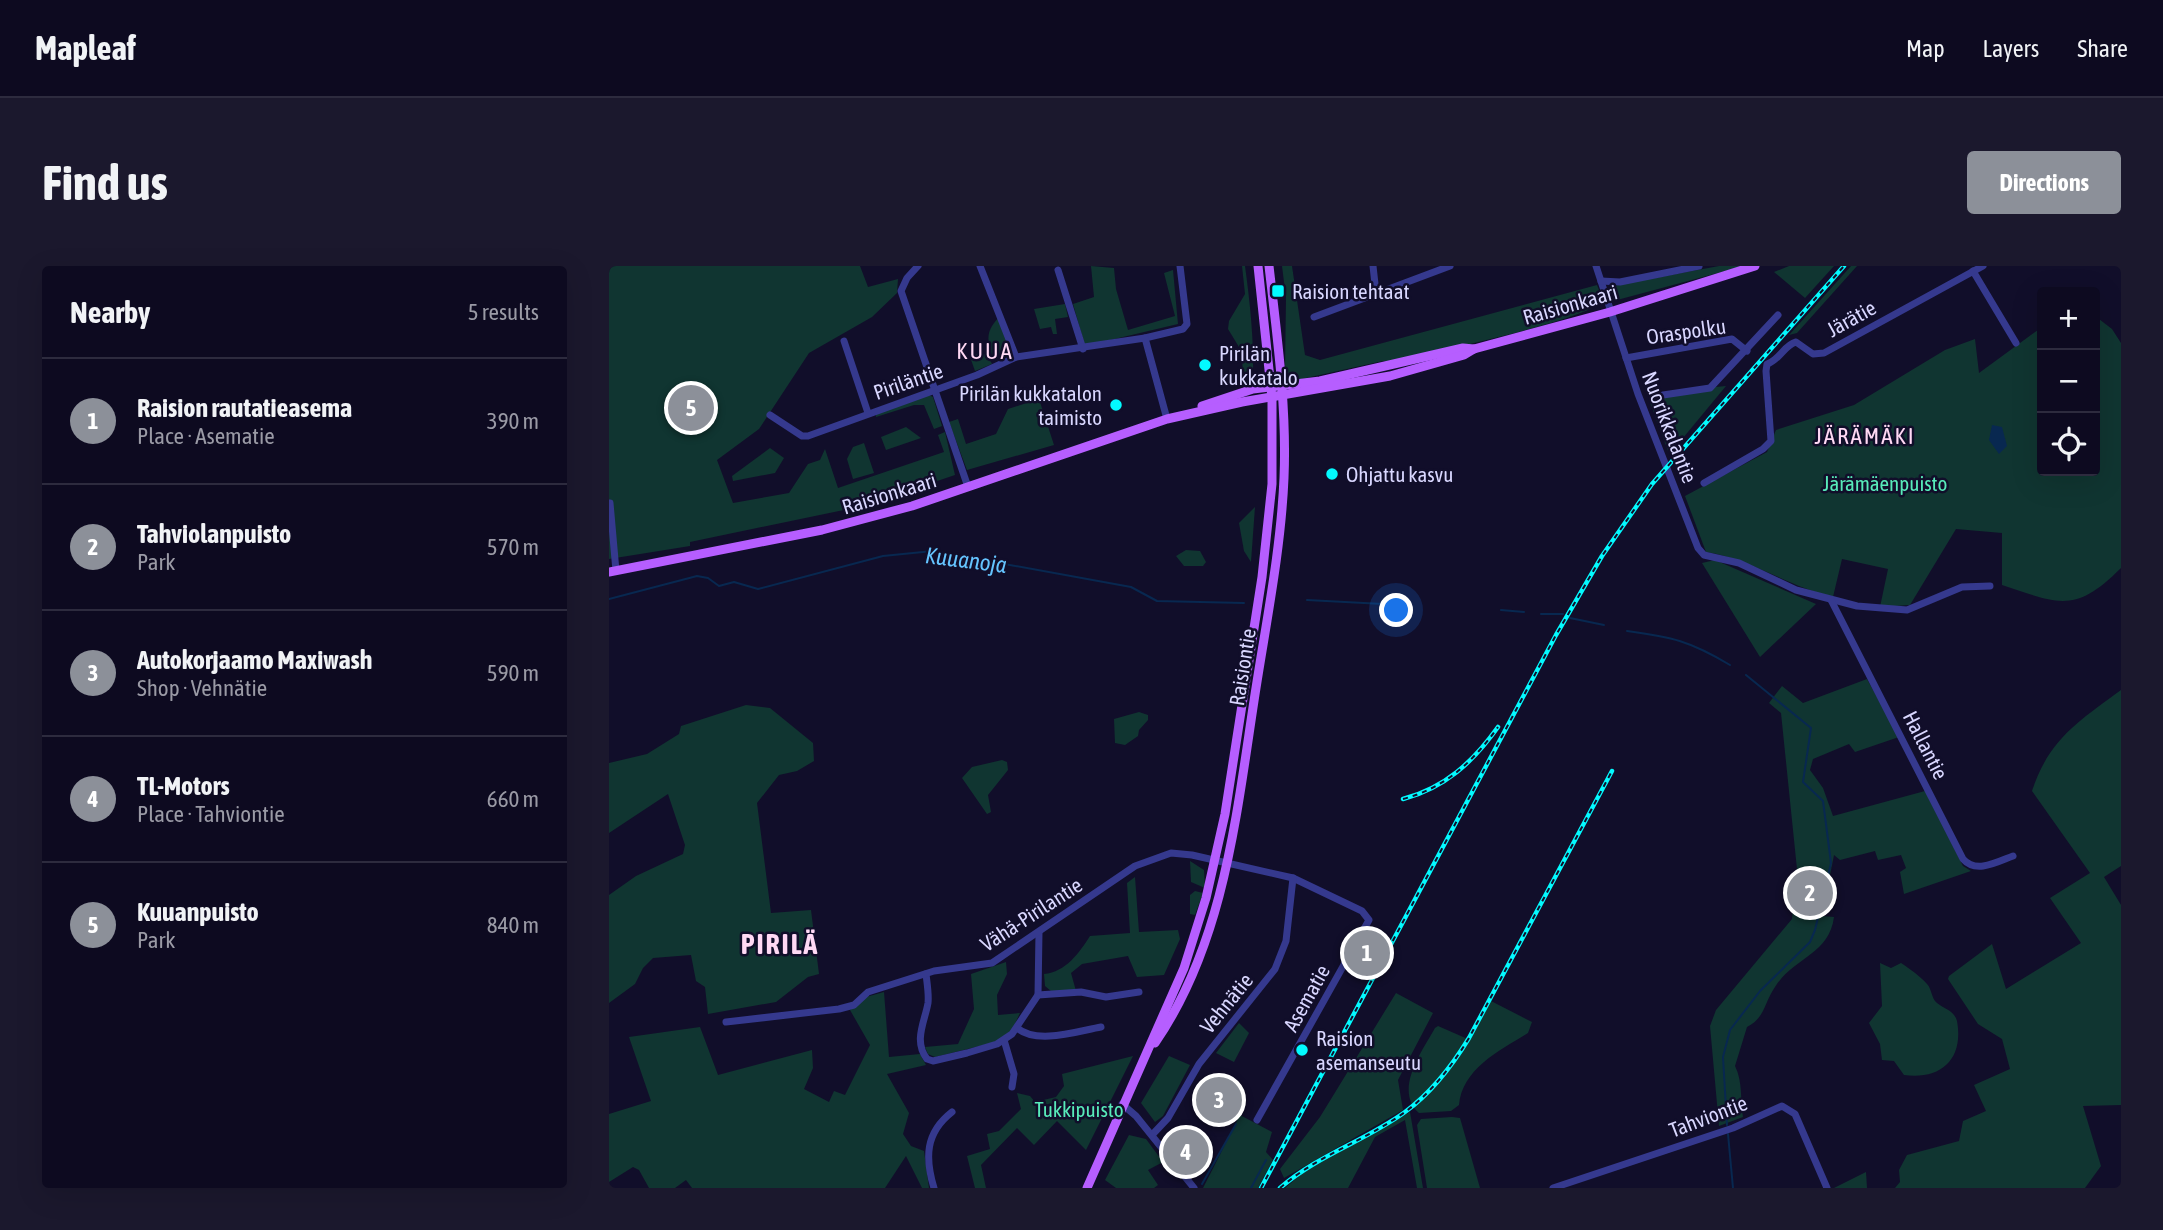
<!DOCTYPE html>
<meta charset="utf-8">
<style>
body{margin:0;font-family:"Asap Condensed",sans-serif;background:#1b182d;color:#f1f3f6}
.controls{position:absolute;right:21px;top:21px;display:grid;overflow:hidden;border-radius:7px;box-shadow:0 7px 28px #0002}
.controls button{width:63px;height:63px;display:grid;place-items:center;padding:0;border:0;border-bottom:2px solid #2d2b3e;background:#0d0a20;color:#f1f3f6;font:35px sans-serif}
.you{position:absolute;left:788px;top:345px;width:24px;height:24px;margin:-18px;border:5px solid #fff;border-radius:50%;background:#1a73e8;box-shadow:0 0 0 10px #1a73e833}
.badge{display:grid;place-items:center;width:46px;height:46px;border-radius:50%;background:#8c9099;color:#fff;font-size:23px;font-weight:700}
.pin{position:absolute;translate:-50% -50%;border:4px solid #fff;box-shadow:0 2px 7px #0006}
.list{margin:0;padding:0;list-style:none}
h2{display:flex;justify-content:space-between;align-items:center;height:91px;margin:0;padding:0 28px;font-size:30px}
h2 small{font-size:23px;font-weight:400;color:#9a9aa5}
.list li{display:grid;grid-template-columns:46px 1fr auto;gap:21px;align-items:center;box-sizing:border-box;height:126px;padding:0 28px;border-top:2px solid #2d2b3e}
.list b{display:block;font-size:26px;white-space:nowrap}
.list p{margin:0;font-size:23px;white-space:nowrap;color:#9a9aa5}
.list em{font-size:23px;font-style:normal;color:#9a9aa5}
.icon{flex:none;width:38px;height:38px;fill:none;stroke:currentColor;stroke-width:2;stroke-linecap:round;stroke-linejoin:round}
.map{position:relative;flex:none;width:1512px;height:922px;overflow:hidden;border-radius:7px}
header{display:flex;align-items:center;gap:42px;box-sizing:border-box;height:98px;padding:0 35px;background:#0d0a20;border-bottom:2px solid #2d2b3e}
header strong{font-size:33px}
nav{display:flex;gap:38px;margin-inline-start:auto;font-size:24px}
.intro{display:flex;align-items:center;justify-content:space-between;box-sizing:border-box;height:168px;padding:0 42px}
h1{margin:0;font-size:49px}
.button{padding:18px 32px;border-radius:7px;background:#8c9099;color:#fff;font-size:24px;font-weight:700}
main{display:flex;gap:42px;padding:0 42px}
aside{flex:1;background:#0d0a20;border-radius:7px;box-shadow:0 7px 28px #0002}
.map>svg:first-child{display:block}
.green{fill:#103531}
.water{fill:#082850}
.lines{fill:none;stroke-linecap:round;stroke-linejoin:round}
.stream{stroke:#082850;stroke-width:2}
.minor{stroke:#35398e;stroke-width:7}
.major{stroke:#b65eff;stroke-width:9}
.rail-casing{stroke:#03faff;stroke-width:4.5}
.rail{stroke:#110e2a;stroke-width:2;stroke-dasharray:5;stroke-linecap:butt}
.poi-dot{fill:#03faff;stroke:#110e2a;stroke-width:2.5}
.labels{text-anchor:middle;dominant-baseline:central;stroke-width:5;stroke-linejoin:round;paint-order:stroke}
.poi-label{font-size:21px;fill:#d9d7ff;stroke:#110e2a;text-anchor:start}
.street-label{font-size:21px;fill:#d9d7ff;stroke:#110e2a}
.park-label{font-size:21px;fill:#58ebba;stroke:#110e2a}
.neighbourhood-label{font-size:23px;letter-spacing:2px;fill:#ffd9f4;stroke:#110e2a}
.water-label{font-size:23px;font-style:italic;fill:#65c4ff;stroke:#110e2a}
.district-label{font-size:28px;font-weight:bold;letter-spacing:2px;fill:#ffd9f4;stroke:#110e2a}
</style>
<header>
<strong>Mapleaf</strong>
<nav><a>Map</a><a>Layers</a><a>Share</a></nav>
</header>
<div class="intro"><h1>Find us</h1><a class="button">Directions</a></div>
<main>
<aside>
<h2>Nearby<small>5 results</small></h2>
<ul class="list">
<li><span class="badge">1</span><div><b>Raision rautatieasema</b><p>Place · Asematie</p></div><em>390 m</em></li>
<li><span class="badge">2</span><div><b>Tahviolanpuisto</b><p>Park</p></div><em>570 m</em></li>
<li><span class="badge">3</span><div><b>Autokorjaamo Maxiwash</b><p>Shop · Vehnätie</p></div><em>590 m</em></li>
<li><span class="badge">4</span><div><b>TL-Motors</b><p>Place · Tahviontie</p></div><em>660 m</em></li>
<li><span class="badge">5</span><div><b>Kuuanpuisto</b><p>Park</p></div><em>840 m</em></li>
</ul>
</aside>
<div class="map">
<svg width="1512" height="922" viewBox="0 0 1512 922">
<rect width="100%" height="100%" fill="#110e2a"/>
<!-- green -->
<g class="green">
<path d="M 0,0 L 251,0 L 259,21 L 289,13 L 288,27 L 263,51 L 200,87 L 150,163 L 108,194 L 124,237 L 180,227 L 199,198 L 211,194 L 216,183 L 229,222 L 335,186 L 329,169 L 336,166 L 346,209 L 254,240 L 81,276 L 81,280 L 0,293 Z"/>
<path d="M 482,0 L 505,2 L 507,23 L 519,64 L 566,50 L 555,7 L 564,4 L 569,58 L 476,80 L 464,38 L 485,31 Z"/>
<path d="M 633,0 L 636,0 C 641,37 645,73 644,110 L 634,115 L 633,86 L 619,63 L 620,55 L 636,28 Z"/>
<path d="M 673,0 L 683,0 L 696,89 L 711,94 L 988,19 L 994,34 C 982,54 815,88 782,96 L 774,95 L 688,114 L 682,112 L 676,102 L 677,32 Z"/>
<path d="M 1110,0 L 1135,0 L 1008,34 L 1000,25 L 1008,19 Z"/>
<path d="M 1180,0 L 1225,0 L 1196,32 L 1165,6 Z"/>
<path d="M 1242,0 L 1248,0 L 1188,67 L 1180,69 Z"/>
<path d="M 456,38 L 459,51 L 446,53 L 448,68 L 444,68 L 442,61 L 431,63 L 425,43 Z"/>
<path d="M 1486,50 L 1503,63 L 1512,77 L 1512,302 C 1466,348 1450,338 1393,319 L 1393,267 L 1347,263 L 1301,339 L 1271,341 L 1279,303 L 1233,293 L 1224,331 C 1180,321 1142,293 1097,286 L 1076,230 L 1158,186 L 1167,164 L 1245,139 L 1336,84 L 1366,73 L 1370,107 L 1433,61 L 1433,205 L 1486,205 Z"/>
<path d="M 390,51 L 401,83 L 394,94 L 383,89 C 377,72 378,64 390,51 Z"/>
<path d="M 360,88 L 378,88 L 383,98 L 366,105 Z"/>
<path d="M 1117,120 L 1069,178 L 1059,185 L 1040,134 L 1064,125 Z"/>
<path d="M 320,129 L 324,131 L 333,160 L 325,163 L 315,139 L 305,139 L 267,151 L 267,147 Z"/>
<path d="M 430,133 L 445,179 L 358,204 L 340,156 L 349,153 L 357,178 L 387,168 L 399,143 Z"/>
<path d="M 297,161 L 312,172 L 277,184 L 272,171 Z"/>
<path d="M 255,177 L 265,207 L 244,213 L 238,193 L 244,181 Z"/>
<path d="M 161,182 L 175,192 L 166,207 L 124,215 L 123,210 Z"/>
<path d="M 646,241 L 642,296 L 635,285 L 630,257 Z"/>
<path d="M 577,284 L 591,285 L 597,296 L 594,300 L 575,300 L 567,290 Z"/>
<path d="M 1106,294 L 1207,338 L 1151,391 L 1093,297 Z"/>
<path d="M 1258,413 L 1290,471 L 1246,486 L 1240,478 L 1204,493 L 1201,504 L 1214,522 L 1224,550 L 1316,525 L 1354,600 L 1362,605 L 1295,628 L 1291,606 L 1297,602 L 1292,589 L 1269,594 L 1266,585 L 1231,594 L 1225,589 L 1213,650 L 1225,651 C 1220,689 1185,691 1166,721 C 1155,737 1156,752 1138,761 L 1126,800 C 1134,816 1131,833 1134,851 L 1110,860 L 1101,760 L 1107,744 L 1183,653 L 1188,603 L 1172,447 L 1160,437 L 1173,420 L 1194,437 Z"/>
<path d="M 1512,424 L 1512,600 L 1495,611 L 1512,639 L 1512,839 L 1474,840 L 1492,900 L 1476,922 L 1286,922 L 1291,916 L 1290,904 L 1298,889 L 1350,875 L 1354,855 L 1377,845 L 1365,819 L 1401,803 L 1393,773 L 1369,758 L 1339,713 L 1340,710 L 1383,678 L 1397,723 L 1472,677 L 1441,632 L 1481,607 L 1423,525 C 1440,473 1470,455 1512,424 Z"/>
<path d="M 137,439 L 161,442 L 204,477 L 205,495 L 188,505 L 170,509 L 148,537 L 162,647 L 202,644 L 210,708 L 199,711 L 167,736 L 99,748 L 96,721 L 87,715 L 82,689 L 44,692 L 34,702 L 26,718 L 0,737 L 0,629 L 27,610 L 74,588 L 76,579 L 59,528 L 0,567 L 0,497 L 38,488 L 70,468 L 72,460 Z"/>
<path d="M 530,446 L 539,449 L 539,454 L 530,464 L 529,470 L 516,479 L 506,477 L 505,453 Z"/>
<path d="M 393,494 L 398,496 L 399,504 L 379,529 L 382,546 L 378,548 L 353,512 L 363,501 Z"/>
<path d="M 581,595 L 595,604 L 596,622 L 582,616 Z"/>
<path d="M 526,611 L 530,666 L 569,664 L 571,673 L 555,709 L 528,711 L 519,690 L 473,698 L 462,707 L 467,725 L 442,725 L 436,720 L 435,708 C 457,706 470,687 481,670 L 521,667 L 518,617 Z"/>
<path d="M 586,625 L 594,627 L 586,649 L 581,648 L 581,629 Z"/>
<path d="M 397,696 L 398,708 L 388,729 L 389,749 L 411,747 L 403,764 L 387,776 L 326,791 L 319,788 L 316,781 L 349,778 L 365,743 L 362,708 Z"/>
<path d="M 1271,697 L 1282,702 L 1292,697 C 1301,703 1311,710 1318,718 C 1323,723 1322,732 1328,737 C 1335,743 1345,744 1348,755 C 1355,793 1332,814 1295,809 L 1285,795 L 1273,794 L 1271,778 L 1260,757 L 1273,740 Z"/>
<path d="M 275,726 L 280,791 L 311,788 L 317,799 L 278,808 L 300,847 L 294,868 L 302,880 L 315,885 L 320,922 L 313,922 L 297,890 L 276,922 L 83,922 L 77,914 L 66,922 L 40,922 L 30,904 L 24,901 L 0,916 L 0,848 L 42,835 L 20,771 L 91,761 L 109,809 L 203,784 L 204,802 L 195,823 L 220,836 L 225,825 L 236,829 L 261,779 L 241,744 L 257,731 Z"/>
<path d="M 787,727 L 824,747 L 789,814 L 794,844 L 675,912 L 671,903 L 711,851 Z"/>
<path d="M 882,735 L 923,756 L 919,767 C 891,784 853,803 850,839 L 842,845 L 810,847 C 784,824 814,784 826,762 L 829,760 L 861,774 Z"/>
<path d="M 630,757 L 640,767 L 625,796 L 607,787 Z"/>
<path d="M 524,790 L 477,884 L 448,855 L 425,879 L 408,862 L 372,899 L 377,922 L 366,922 L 358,890 L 381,883 L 378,868 L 390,865 L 412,843 L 408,827 L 421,830 L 426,836 L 447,831 L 455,820 L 453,808 Z"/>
<path d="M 560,790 L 581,799 L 554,850 L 546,856 L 532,837 Z"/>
<path d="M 801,846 L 814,922 L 808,922 L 796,854 L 766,871 L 739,922 L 676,922 L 703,899 Z"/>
<path d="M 631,849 L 663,866 L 657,886 L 664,894 L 649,922 L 594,922 Z"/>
<path d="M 843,851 L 851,852 L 871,922 L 818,922 L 808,859 L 812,853 Z"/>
<path d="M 520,869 L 537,873 L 554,896 L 539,904 L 549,919 L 545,922 L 507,922 L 496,914 Z"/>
<path d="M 1257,906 L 1258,922 L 1225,922 Z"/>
</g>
<!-- water -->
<path class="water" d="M 1383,159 L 1393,161 L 1398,180 L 1390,188 L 1380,174 Z"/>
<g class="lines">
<!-- stream -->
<g class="stream">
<path d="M 0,333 L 88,310 L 99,312 L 110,320 L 125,316 L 149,323 L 274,290 L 324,285 L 522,321 L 548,335 L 635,337"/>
<path d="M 698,334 L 774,338"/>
<path d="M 892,344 L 915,346"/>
<path d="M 932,348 L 954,348"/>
<path d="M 961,352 L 995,359"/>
<path d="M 1018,365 C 1063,371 1081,375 1121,399"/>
<path d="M 1118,859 L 1114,791 L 1121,764 L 1151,725 L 1201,676 L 1206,664 L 1222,597 L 1214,535 L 1194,516 L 1202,462 L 1137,409"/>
<path d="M 1119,868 L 1124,922"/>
<path d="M 593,918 L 627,858"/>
<path d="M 642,922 L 657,894"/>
</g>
<!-- minor -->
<g class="minor">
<path d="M 309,0 L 298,12 L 292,25 L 359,221"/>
<path d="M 371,0 L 407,91"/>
<path d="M 764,0 L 767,27"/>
<path d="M 987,0 L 1029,128 L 1089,282 L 1095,289 L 1130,297 L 1187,324 L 1248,340 L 1298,344 L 1353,321 L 1381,320"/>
<path d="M 449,4 L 474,83"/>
<path d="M 1364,5 L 1407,77"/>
<path d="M 992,15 L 1011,16 L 1090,0"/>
<path d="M 705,51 L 841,0"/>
<path d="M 536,72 L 574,63 L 578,58 L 571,0"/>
<path d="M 235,75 L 259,147"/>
<path d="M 1017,92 L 1123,73 L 1138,85"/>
<path d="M 1054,129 L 1101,122 L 1169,49"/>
<path d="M 161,149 L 193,170 L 199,170 L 368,109 L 407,91 L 536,72 L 558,153"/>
<path d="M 1095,217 L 1154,183 L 1162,175 L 1157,105 L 1158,98 C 1171,94 1175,79 1187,76 L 1204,88 L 1215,87 L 1374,0"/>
<path d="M 1,237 L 7,305"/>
<path d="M 1222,334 L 1354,593 C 1367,608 1388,596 1404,590"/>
<path d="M 317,708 C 318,717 320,728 319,737 C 316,755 304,775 318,793 L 324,795 L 358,787 L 388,778 L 403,768 L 429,729 L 430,666"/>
<path d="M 429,729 L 472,726 L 497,731 L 530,726"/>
<path d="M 117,756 L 230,743 L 245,739 L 259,726 L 325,705 L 383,697 L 526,600 L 562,587 L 583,589 L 684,612 L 753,645 L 760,654 L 648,854"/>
<path d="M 408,762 C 428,779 469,765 492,761"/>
<path d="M 395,774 L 405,808 L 403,821"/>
<path d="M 513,838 L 527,850 L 585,922"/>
<path d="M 543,869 L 559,852 L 590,798 L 666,703 L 677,675 L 684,612"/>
<path d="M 325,922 C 316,892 316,867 343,846"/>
<path d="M 944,922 L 1124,862 L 1173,840 L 1186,848 L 1218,922"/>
</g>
<!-- major -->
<g class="major">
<path d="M 593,140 L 644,123 L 711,115 L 854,82 L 865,83"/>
<path d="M 0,306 L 213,264 L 303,240 L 558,153 L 633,136 L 781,110 L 855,89 L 865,83 L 1001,46 L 1146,0"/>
<path d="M 546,777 C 617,674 628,542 647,422 C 658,352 672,282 675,212 C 678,141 668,70 660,0"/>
<path d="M 478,922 L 575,702 L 597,632 L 616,548 L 653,311 L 663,218 L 663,132 L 649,0"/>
</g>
<defs>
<g id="rail">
<path d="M 794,533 C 836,522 864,496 889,461"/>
<path d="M 652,922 L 947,369 L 993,290 L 1043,218 L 1235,0"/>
<path d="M 671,922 C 709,889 756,875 796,846 C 822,827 843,800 860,772 L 1003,505"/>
</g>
</defs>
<!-- rail casing -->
<use href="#rail" class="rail-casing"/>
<!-- rail -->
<use href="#rail" class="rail"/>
</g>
<!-- markers -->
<g class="poi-dot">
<rect x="662" y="18" width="14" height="14" rx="3.5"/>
<circle cx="596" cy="99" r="7"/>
<circle cx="507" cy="139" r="7"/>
<circle cx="723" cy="208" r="7"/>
<circle cx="693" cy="784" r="7"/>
</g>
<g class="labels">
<!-- poi labels -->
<g class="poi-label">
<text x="683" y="25">Raision tehtaat</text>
<text x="610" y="87">Pirilän<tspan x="610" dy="24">kukkatalo</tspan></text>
<text x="493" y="127" text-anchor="end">Pirilän kukkatalon<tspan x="493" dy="24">taimisto</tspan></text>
<text x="737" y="208">Ohjattu kasvu</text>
<text x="707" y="772">Raision<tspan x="707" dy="24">asemanseutu</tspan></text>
</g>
<!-- street labels -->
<g class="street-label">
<text transform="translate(961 38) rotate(-16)">Raisionkaari</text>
<text transform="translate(1242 52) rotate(-29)">Järätie</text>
<text transform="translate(1077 65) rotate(-8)">Oraspolku</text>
<text transform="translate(299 115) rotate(-19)">Piriläntie</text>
<text transform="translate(1061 161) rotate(69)">Nuorikkalantie</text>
<text transform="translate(280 227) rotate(-17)">Raisionkaari</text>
<text transform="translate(633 401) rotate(-81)">Raisiontie</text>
<text transform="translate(1317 479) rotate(63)">Hallantie</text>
<text transform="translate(422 648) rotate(-33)">Vähä-Pirilantie</text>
<text transform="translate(697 732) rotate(-61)">Asematie</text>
<text transform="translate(617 737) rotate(-51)">Vehnätie</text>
<text transform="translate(1099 850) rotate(-21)">Tahviontie</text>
</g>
<!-- park labels -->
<g class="park-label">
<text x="1276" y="217">Järämäenpuisto</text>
<text x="470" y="843">Tukkipuisto</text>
</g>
<!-- neighbourhood labels -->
<g class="neighbourhood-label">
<text x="376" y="85">KUUA</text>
<text x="1256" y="170">JÄRÄMÄKI</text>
</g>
<!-- water labels -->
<g class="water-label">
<text transform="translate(357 294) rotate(7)">Kuuanoja</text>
</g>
<!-- district labels -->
<g class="district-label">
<text x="171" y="678">PIRILÄ</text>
</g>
</g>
</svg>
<div class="controls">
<button>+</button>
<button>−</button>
<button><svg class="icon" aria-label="locate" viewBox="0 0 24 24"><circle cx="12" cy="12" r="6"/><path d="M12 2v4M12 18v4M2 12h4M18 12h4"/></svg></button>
</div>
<div class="you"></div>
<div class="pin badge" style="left:758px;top:687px">1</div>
<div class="pin badge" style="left:1201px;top:627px">2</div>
<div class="pin badge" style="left:610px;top:834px">3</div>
<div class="pin badge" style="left:577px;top:886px">4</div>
<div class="pin badge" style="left:82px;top:142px">5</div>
</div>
</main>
